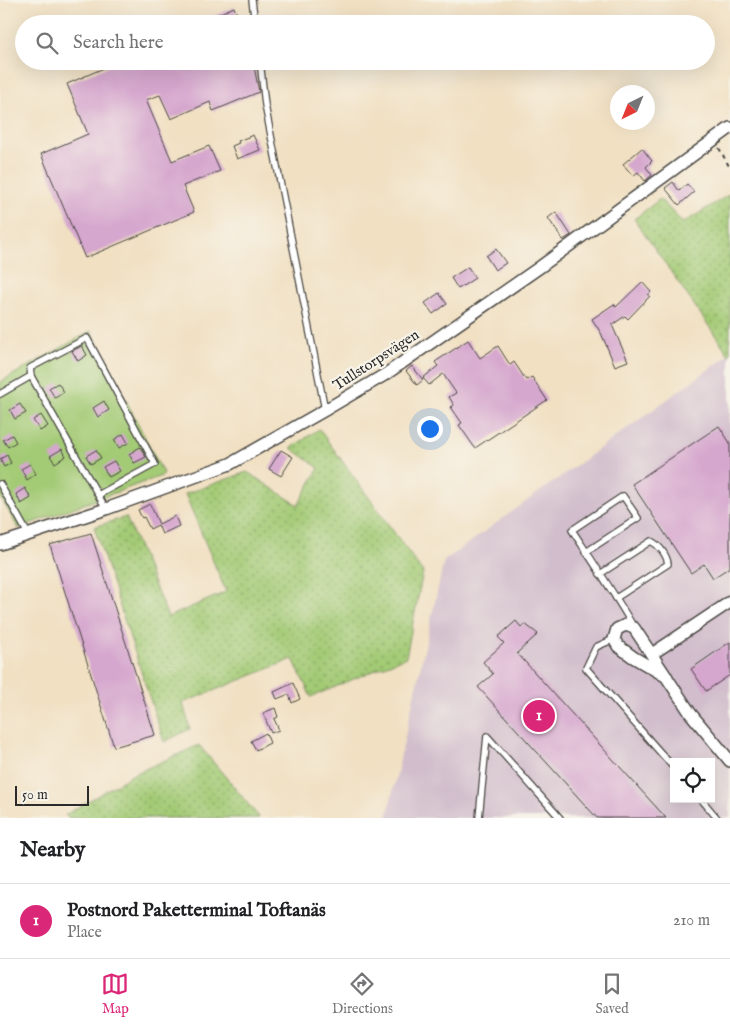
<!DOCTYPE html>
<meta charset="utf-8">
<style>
body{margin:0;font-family:"IM FELL English",serif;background:#f2f2f2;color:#202124}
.controls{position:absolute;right:15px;bottom:15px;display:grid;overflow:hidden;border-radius:0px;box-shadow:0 5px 20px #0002}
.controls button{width:45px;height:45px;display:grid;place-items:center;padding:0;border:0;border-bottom:1px solid #e0e0e0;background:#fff;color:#202124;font:25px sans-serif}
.compass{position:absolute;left:610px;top:85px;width:45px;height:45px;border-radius:50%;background:#fff;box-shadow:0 5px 20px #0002;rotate:223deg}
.scale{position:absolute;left:15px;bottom:12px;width:74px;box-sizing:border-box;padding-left:5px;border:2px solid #2b2b2b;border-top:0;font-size:14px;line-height:18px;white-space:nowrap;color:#2b2b2b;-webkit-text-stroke:4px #f7f3e8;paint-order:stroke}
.you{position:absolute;left:429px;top:428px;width:18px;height:18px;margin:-12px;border:4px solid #fff;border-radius:50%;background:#1a73e8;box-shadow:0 0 0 8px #1a73e833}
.badge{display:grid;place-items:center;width:32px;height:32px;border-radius:50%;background:#db2777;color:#fff;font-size:16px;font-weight:700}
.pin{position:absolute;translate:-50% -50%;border:2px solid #fff;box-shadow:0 1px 5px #0006}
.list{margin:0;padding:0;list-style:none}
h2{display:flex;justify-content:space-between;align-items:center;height:65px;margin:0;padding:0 20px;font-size:21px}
h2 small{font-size:16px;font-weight:400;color:#757577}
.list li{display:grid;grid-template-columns:32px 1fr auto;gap:15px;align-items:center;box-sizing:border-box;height:75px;padding:0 20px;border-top:1px solid #e0e0e0}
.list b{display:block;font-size:19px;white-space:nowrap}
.list p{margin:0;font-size:16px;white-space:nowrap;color:#757577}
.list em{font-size:16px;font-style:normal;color:#757577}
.icon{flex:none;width:28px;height:28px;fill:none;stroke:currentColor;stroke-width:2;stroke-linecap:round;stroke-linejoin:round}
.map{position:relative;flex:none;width:730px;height:818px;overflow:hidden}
.search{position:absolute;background:#fff;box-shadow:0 5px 20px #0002;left:15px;right:15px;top:15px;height:55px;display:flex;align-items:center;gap:12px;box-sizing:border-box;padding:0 18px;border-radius:28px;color:#757577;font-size:19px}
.sheet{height:140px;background:#fff}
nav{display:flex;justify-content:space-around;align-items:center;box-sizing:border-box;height:70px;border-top:1px solid #e0e0e0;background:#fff;font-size:14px;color:#757577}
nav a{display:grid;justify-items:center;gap:2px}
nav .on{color:#db2777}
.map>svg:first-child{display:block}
.industrial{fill:#d1bdcc;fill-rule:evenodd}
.grass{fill:url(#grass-dots);stroke:#677a50}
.garden{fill:#a3ca75;stroke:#677a50}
.building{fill:#d5a6ce}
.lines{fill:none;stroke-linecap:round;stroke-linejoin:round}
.service-casing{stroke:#494642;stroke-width:8}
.minor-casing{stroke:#494642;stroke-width:14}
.path{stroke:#494642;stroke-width:2;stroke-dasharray:4 4;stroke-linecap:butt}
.service{stroke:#fff;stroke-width:5.5}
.minor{stroke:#fff;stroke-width:11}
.labels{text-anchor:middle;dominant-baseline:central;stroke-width:4.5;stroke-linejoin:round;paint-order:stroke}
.street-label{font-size:15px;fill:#2b2b2b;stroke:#f7f3e8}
</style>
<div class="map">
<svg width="730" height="818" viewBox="0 0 730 818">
<defs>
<pattern id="grass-dots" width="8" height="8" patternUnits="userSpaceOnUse" patternTransform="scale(1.25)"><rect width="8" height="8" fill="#a3ca75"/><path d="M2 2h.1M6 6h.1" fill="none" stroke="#85a460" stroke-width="1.8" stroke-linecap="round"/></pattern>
</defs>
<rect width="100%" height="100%" fill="#f7f3e8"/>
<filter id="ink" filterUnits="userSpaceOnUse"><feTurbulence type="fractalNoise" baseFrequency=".02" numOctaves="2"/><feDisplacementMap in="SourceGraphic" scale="10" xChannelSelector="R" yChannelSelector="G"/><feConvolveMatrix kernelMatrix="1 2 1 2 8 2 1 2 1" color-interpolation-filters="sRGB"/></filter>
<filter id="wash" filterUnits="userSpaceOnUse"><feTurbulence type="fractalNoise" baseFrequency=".0096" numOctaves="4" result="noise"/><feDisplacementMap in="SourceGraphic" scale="20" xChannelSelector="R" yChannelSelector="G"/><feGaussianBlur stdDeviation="1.12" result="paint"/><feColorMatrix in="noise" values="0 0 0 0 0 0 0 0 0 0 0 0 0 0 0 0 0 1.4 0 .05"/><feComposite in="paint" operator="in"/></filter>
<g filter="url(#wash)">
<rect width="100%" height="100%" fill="#f1e0c2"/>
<!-- industrial -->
<path class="industrial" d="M 730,354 L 730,818 L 387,818 L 444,561 ZM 674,762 L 711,762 L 711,799 L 674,799 Z"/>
<!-- grass -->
<g class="grass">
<path d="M 730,194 L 730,354 L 729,355 L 634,219 L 660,199 L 683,223 Z"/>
<path d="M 319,429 L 423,572 L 406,657 L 311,697 L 293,659 L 183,703 L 190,729 L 164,742 L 94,527 L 126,517 L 168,617 L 226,592 L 185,494 L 247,472 L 298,505 L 319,468 L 291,448 Z"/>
<path d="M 199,745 L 259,817 L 259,818 L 69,818 L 65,815 L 132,775 Z"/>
</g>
<!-- garden -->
<path class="garden" d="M 91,331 L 164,475 L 18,528 L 0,496 L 0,382 Z"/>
<g id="blocks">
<!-- building -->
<g class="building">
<path d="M 234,7 L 241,24 L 196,24 Z"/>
<path d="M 120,61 L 253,61 L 259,92 L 213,111 L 210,102 L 171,119 L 160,95 L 146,100 L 172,161 L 209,146 L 220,171 L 183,186 L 194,212 L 85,258 L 41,154 L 88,134 L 67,84 Z"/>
<path d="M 253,135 L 260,150 L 237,159 L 232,146 L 239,143 L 238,141 Z"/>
<path d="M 642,148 L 652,161 L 646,167 L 652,175 L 645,181 L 638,172 L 633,176 L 623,164 Z"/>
<path d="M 673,182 L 679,191 L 687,184 L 694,192 L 679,205 L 665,188 Z"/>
<path d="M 556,212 L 571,235 L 563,240 L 548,218 Z"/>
<path d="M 496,249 L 506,263 L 495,270 L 486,256 Z"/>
<path d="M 468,267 L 475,278 L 458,289 L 451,278 Z"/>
<path d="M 642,282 L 651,292 L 648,295 L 650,296 L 628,319 L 625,316 L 612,325 L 628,361 L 615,366 L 601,333 L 592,319 L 614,304 L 616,307 Z"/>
<path d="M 439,293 L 447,304 L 433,314 L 425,303 Z"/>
<path d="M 468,340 L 480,358 L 498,346 L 510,365 L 514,362 L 526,380 L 532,377 L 547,400 L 475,448 L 459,425 L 462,423 L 451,407 L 454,405 L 449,397 L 456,393 L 443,374 L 429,385 L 423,378 L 438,366 L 435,362 Z"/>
<path d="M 82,346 L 87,355 L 78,361 L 72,351 Z"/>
<path d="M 412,366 L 423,380 L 417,385 L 406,371 Z"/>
<path d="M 58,383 L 64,392 L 55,398 L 49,388 Z"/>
<path d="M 104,401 L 109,410 L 98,417 L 93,408 Z"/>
<path d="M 20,404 L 26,413 L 15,419 L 10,410 Z"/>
<path d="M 41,415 L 48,426 L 40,431 L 33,420 Z"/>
<path d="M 719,426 L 730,443 L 730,567 L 713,578 L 704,564 L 691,573 L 632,484 Z"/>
<path d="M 123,434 L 128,443 L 119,448 L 114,440 Z"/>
<path d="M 12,435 L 16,442 L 8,447 L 3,440 Z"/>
<path d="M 140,447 L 146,457 L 134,463 L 129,454 Z"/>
<path d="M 62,449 L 66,456 L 55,463 L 50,456 Z"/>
<path d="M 96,450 L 101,458 L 91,464 L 86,456 Z"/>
<path d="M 281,450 L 293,457 L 281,476 L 269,469 Z"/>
<path d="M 7,455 L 11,463 L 4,467 L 0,459 Z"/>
<path d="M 114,461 L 120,471 L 109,477 L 103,467 Z"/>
<path d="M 30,464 L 36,474 L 27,480 L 21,469 Z"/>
<path d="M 25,488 L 31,498 L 21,504 L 16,494 Z"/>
<path d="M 150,504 L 159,524 L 175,516 L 179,526 L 162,534 L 158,525 L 150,529 L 144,517 L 142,518 L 138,510 Z"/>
<path d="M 91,533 L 155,735 L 114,747 L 50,545 Z"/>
<path d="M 516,621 L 521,627 L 525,624 L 538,634 L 517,653 L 666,818 L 597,818 L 478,687 L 493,674 L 483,662 L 504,643 L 498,637 Z"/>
<path d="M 730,642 L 730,675 L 706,691 L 691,669 Z"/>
<path d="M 293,683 L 300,699 L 292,703 L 289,694 L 277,699 L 274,692 Z"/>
<path d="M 275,708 L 278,717 L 274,719 L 279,730 L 271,733 L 263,713 Z"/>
<path d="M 266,733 L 270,743 L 256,750 L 251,741 Z"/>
</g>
</g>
</g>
<g filter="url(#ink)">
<use href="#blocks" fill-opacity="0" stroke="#494642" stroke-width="1"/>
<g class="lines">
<defs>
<g id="service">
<path d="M 252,0 L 255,24"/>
<path d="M 260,61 L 265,105 L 325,410"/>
<path d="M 31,376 L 30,368 L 87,338 L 155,464 L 98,495"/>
<path d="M 0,394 L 31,376 L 106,509"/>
<path d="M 0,484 L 28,534"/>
<path d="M 586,552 L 638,518 L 623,496 L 572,530 C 593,562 614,593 633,626"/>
<path d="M 600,574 L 651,541 C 659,545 667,555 668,564 L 616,598"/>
<path d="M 614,639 L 596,647 L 586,668 L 674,768"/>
<path d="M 701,799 L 717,818"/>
<path d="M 479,818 L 487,736 L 560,818"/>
</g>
<g id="minor">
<path d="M 0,544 L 106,509 L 230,464 L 325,410 L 386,374 L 540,267 L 730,128"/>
<path d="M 652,654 L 730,602"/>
<path d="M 667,677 L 633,657 L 618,646 L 614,639 L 617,629 L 626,625 L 634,628 L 691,714 L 730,761"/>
</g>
</defs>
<!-- service casing -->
<use href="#service" class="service-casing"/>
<!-- minor casing -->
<use href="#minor" class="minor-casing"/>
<!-- path -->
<path class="path" d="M 719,148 L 730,168"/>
<!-- service -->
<use href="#service" class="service"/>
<!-- minor -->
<use href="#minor" class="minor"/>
</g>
</g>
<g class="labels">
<!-- street labels -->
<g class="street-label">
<text transform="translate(376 360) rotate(-33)">Tullstorpsvägen</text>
</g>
</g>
</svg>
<div class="controls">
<button><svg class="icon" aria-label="locate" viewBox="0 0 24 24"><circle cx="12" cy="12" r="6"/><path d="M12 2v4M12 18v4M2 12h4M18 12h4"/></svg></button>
</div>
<svg class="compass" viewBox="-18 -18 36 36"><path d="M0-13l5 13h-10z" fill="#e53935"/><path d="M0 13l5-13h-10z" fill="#757577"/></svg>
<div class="scale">50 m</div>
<div class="you"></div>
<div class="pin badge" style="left:539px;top:716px">1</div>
<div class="search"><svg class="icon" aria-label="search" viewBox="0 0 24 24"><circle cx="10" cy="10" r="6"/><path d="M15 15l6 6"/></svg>Search here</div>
</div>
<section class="sheet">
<h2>Nearby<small></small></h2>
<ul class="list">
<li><span class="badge">1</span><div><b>Postnord Paketterminal Toftanäs</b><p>Place</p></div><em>210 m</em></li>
</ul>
</section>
<nav>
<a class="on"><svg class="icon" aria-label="map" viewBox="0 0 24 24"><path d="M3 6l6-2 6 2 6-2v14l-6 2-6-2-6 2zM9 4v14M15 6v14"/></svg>Map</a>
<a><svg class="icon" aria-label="directions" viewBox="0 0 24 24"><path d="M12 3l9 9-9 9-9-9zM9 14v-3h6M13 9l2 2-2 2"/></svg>Directions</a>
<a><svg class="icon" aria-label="saved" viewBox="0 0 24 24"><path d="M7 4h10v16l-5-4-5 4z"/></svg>Saved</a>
</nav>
